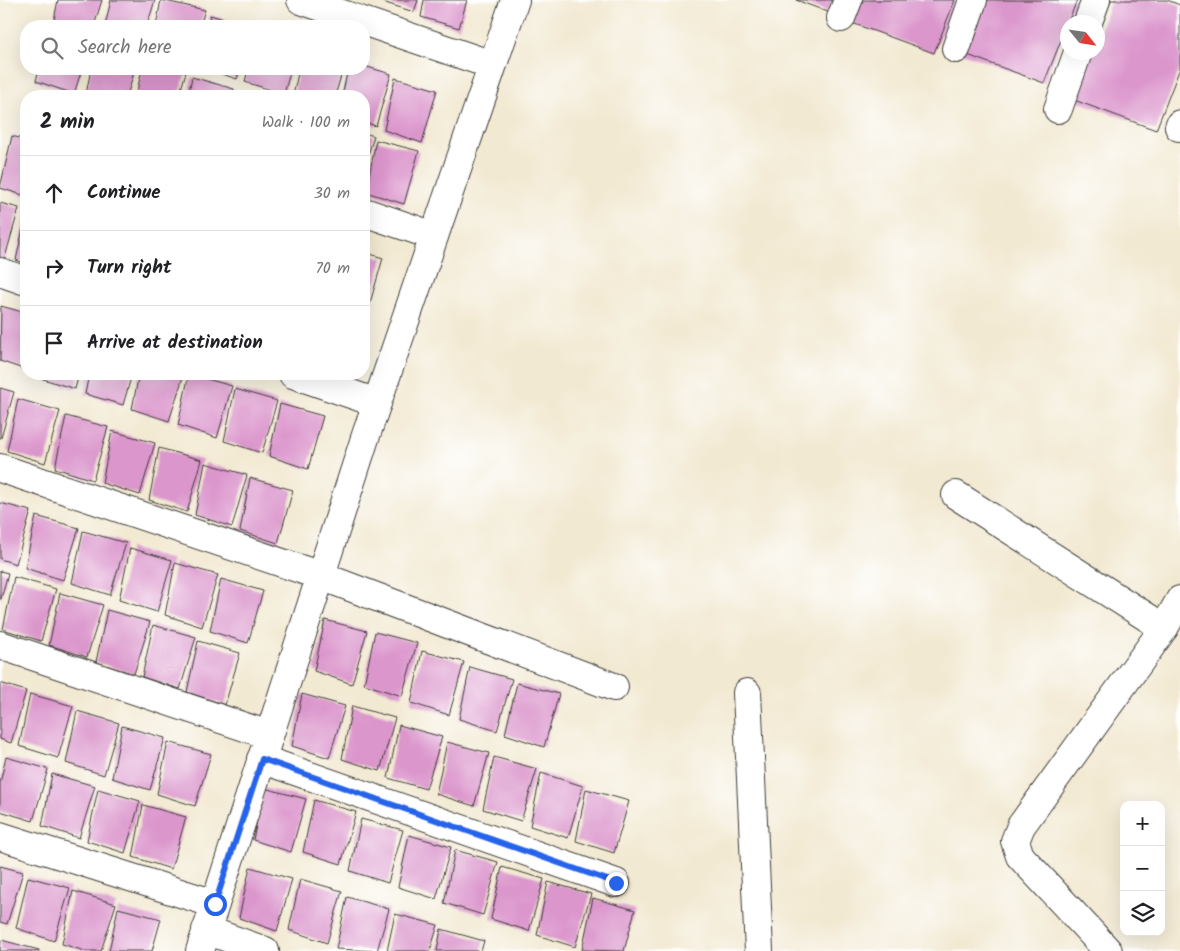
<!DOCTYPE html>
<meta charset="utf-8">
<style>
body{margin:0;font-family:Kalam,sans-serif;background:#f2f2f2;color:#202124}
.controls{position:absolute;right:15px;bottom:15px;display:grid;overflow:hidden;border-radius:10px;box-shadow:0 5px 20px #0002}
.controls button{width:45px;height:45px;display:grid;place-items:center;padding:0;border:0;border-bottom:1px solid #e0e0e0;background:#fff;color:#202124;font:25px sans-serif}
.compass{position:absolute;left:1060px;top:15px;width:45px;height:45px;border-radius:50%;background:#fff;box-shadow:0 5px 20px #0002;rotate:120deg}
.stop{position:absolute;width:15px;height:15px;margin:-11px;border:4px solid #2563eb;border-radius:50%;background:#fff}
.stop.end{background:#2563eb;border-color:#fff;box-shadow:0 1px 5px #0008}
.list{margin:0;padding:0;list-style:none}
h2{display:flex;justify-content:space-between;align-items:center;height:65px;margin:0;padding:0 20px;font-size:21px}
h2 small{font-size:16px;font-weight:400;color:#757577}
.list li{display:grid;grid-template-columns:32px 1fr auto;gap:15px;align-items:center;box-sizing:border-box;height:75px;padding:0 20px;border-top:1px solid #e0e0e0}
.list b{display:block;font-size:19px;white-space:nowrap}
.list em{font-size:16px;font-style:normal;color:#757577}
.icon{flex:none;width:28px;height:28px;fill:none;stroke:currentColor;stroke-width:2;stroke-linecap:round;stroke-linejoin:round}
.map{position:relative;flex:none;width:1180px;height:951px;overflow:hidden}
.search{position:absolute;background:#fff;box-shadow:0 5px 20px #0002;left:20px;top:20px;width:350px;height:55px;display:flex;align-items:center;gap:12px;box-sizing:border-box;padding:0 18px;border-radius:20px;color:#757577;font-size:19px}
.panel{position:absolute;background:#fff;box-shadow:0 5px 20px #0002;left:20px;top:90px;width:350px;height:290px;border-radius:20px}
.map>svg:first-child{display:block}
.building{fill:#db96cc}
.lines{fill:none;stroke-linecap:round;stroke-linejoin:round}
.minor-casing{stroke:#3c3b37;stroke-width:30}
.minor{stroke:#fff;stroke-width:28}
.route{stroke:#2563eb;stroke-width:6}
</style>
<div class="map">
<svg width="1180" height="951" viewBox="0 0 1180 951">
<rect width="100%" height="100%" fill="#fff"/>
<filter id="ink" filterUnits="userSpaceOnUse"><feTurbulence type="fractalNoise" baseFrequency=".02" numOctaves="2"/><feDisplacementMap in="SourceGraphic" scale="10" xChannelSelector="R" yChannelSelector="G"/><feConvolveMatrix kernelMatrix="1 2 1 2 8 2 1 2 1" color-interpolation-filters="sRGB"/></filter>
<filter id="wash" filterUnits="userSpaceOnUse"><feTurbulence type="fractalNoise" baseFrequency=".0096" numOctaves="4" result="noise"/><feDisplacementMap in="SourceGraphic" scale="20" xChannelSelector="R" yChannelSelector="G"/><feGaussianBlur stdDeviation="1.12" result="paint"/><feColorMatrix in="noise" values="0 0 0 0 0 0 0 0 0 0 0 0 0 0 0 0 0 1.4 0 .05"/><feComposite in="paint" operator="in"/></filter>
<g filter="url(#wash)">
<rect width="100%" height="100%" fill="#f2e9d2"/>
<g id="blocks">
<!-- building -->
<g class="building">
<path d="M 58,0 L 102,0 L 94,26 L 76,26 L 54,20 Z"/>
<path d="M 111,0 L 155,0 L 147,26 L 105,26 Z"/>
<path d="M 161,0 L 205,10 L 200,26 L 156,26 Z"/>
<path d="M 376,0 L 418,0 L 414,12 Z"/>
<path d="M 424,0 L 467,0 L 459,28 L 421,17 Z"/>
<path d="M 796,0 L 833,0 L 828,12 Z"/>
<path d="M 860,0 L 955,0 L 934,53 L 852,23 Z"/>
<path d="M 982,0 L 1077,0 L 1044,83 L 962,53 Z"/>
<path d="M 1111,0 L 1167,0 L 1180,5 L 1180,68 L 1156,130 L 1074,100 L 1091,52 L 1098,52 L 1098,36 Z"/>
<path d="M 210,15 L 249,26 L 208,26 Z"/>
<path d="M 364,66 L 391,74 L 376,126 L 364,122 L 364,96 L 342,96 L 348,69 L 364,69 Z"/>
<path d="M 39,69 L 82,69 L 74,94 L 36,81 Z"/>
<path d="M 91,69 L 135,69 L 127,96 L 94,96 L 86,94 Z"/>
<path d="M 142,69 L 173,69 L 186,72 L 179,96 L 136,96 Z"/>
<path d="M 206,69 L 240,69 L 237,79 Z"/>
<path d="M 248,69 L 291,69 L 284,94 L 245,82 Z"/>
<path d="M 299,69 L 343,69 L 335,96 L 293,96 Z"/>
<path d="M 192,77 L 234,89 L 232,96 L 188,96 Z"/>
<path d="M 395,78 L 437,90 L 422,143 L 384,130 Z"/>
<path d="M 364,133 L 374,136 L 364,168 Z"/>
<path d="M 12,136 L 26,140 L 26,196 L 0,188 Z"/>
<path d="M 376,140 L 419,151 L 404,204 L 366,192 Z"/>
<path d="M 0,203 L 19,208 L 4,261 L 0,260 Z"/>
<path d="M 26,215 L 26,264 L 16,260 Z"/>
<path d="M 364,252 L 383,258 L 368,310 L 364,309 Z"/>
<path d="M 1,306 L 26,313 L 26,370 L 0,361 Z"/>
<path d="M 37,374 L 79,374 L 75,389 L 37,377 Z"/>
<path d="M 89,374 L 132,374 L 123,405 L 85,394 Z"/>
<path d="M 139,374 L 184,374 L 169,421 L 132,409 Z"/>
<path d="M 189,374 L 232,386 L 217,438 L 178,425 Z"/>
<path d="M 0,388 L 14,392 L 1,438 L 0,438 Z"/>
<path d="M 235,389 L 277,401 L 262,453 L 224,441 Z"/>
<path d="M 18,399 L 60,411 L 45,463 L 7,451 Z"/>
<path d="M 280,404 L 323,416 L 308,469 L 269,456 Z"/>
<path d="M 66,416 L 108,427 L 93,480 L 55,468 Z"/>
<path d="M 112,431 L 155,443 L 140,495 L 102,483 Z"/>
<path d="M 159,448 L 202,460 L 187,512 L 149,500 Z"/>
<path d="M 205,463 L 247,475 L 232,527 L 195,515 Z"/>
<path d="M 250,478 L 293,490 L 278,543 L 240,531 Z"/>
<path d="M 0,503 L 31,511 L 16,564 L 0,559 Z"/>
<path d="M 36,516 L 79,528 L 63,580 L 25,568 Z"/>
<path d="M 83,531 L 126,543 L 110,595 L 72,583 Z"/>
<path d="M 130,548 L 172,560 L 157,612 L 119,600 Z"/>
<path d="M 175,563 L 218,575 L 202,627 L 165,615 Z"/>
<path d="M 0,571 L 8,573 L 1,599 L 0,599 Z"/>
<path d="M 14,577 L 56,589 L 41,641 L 3,629 Z"/>
<path d="M 221,579 L 263,591 L 248,643 L 210,631 Z"/>
<path d="M 60,593 L 103,605 L 87,657 L 49,645 Z"/>
<path d="M 107,610 L 150,622 L 134,674 L 96,662 Z"/>
<path d="M 325,620 L 367,631 L 352,684 L 314,671 Z"/>
<path d="M 153,625 L 196,637 L 180,689 L 142,677 Z"/>
<path d="M 375,632 L 417,643 L 402,696 L 364,684 Z"/>
<path d="M 198,641 L 240,653 L 225,705 L 187,692 Z"/>
<path d="M 422,651 L 464,662 L 449,715 L 411,703 Z"/>
<path d="M 470,667 L 512,679 L 497,731 L 459,719 Z"/>
<path d="M 0,683 L 26,691 L 11,743 L 0,739 Z"/>
<path d="M 517,683 L 559,694 L 544,747 L 505,734 Z"/>
<path d="M 30,694 L 73,706 L 58,758 L 19,746 Z"/>
<path d="M 302,694 L 345,706 L 329,758 L 292,746 Z"/>
<path d="M 352,706 L 395,718 L 380,771 L 342,759 Z"/>
<path d="M 77,711 L 119,723 L 104,775 L 66,763 Z"/>
<path d="M 399,725 L 442,737 L 426,789 L 388,778 Z"/>
<path d="M 122,726 L 165,738 L 150,790 L 112,778 Z"/>
<path d="M 168,742 L 211,754 L 195,806 L 157,794 Z"/>
<path d="M 447,742 L 489,753 L 474,806 L 436,794 Z"/>
<path d="M 6,757 L 48,769 L 33,821 L 0,811 L 0,783 Z"/>
<path d="M 494,757 L 537,769 L 521,821 L 483,809 Z"/>
<path d="M 541,773 L 583,786 L 568,838 L 530,826 Z"/>
<path d="M 52,774 L 95,786 L 79,838 L 42,826 Z"/>
<path d="M 264,788 L 306,799 L 291,852 L 253,840 Z"/>
<path d="M 98,789 L 140,801 L 125,853 L 87,841 Z"/>
<path d="M 586,789 L 629,801 L 614,853 L 576,841 Z"/>
<path d="M 314,800 L 356,812 L 341,864 L 303,852 Z"/>
<path d="M 143,805 L 186,817 L 171,869 L 133,857 Z"/>
<path d="M 361,819 L 403,830 L 388,883 L 350,871 Z"/>
<path d="M 409,835 L 451,847 L 436,899 L 398,887 Z"/>
<path d="M 455,850 L 498,862 L 483,915 L 444,903 Z"/>
<path d="M 0,866 L 23,872 L 7,924 L 0,922 Z"/>
<path d="M 250,867 L 292,879 L 277,931 L 239,918 Z"/>
<path d="M 502,867 L 544,879 L 529,931 L 491,919 Z"/>
<path d="M 28,877 L 70,888 L 54,941 L 16,928 Z"/>
<path d="M 300,879 L 342,891 L 327,943 L 289,930 Z"/>
<path d="M 548,882 L 591,894 L 575,947 L 537,935 Z"/>
<path d="M 73,891 L 116,904 L 101,951 L 85,951 L 62,944 Z"/>
<path d="M 347,897 L 389,909 L 377,951 L 336,949 Z"/>
<path d="M 593,898 L 635,910 L 624,951 L 582,950 Z"/>
<path d="M 118,908 L 161,919 L 152,951 L 109,951 Z"/>
<path d="M 395,914 L 438,925 L 430,951 L 387,951 Z"/>
<path d="M 441,929 L 484,941 L 481,951 L 437,951 Z"/>
<path d="M 1,940 L 39,950 L 39,951 L 0,951 Z"/>
</g>
</g>
</g>
<g filter="url(#ink)">
<use href="#blocks" fill-opacity="0" stroke="#3c3b37" stroke-width="1"/>
<g class="lines">
<defs>
<g id="minor">
<path d="M 301,0 L 492,65"/>
<path d="M 841,18 L 848,0"/>
<path d="M 1088,22 L 1096,0"/>
<path d="M 956,49 L 973,0"/>
<path d="M 1058,109 L 1078,52"/>
<path d="M 1179,127 L 1180,124"/>
<path d="M 364,212 L 434,236"/>
<path d="M 0,272 L 26,281"/>
<path d="M 293,374 L 377,403"/>
<path d="M 0,468 L 321,576 L 614,687"/>
<path d="M 956,495 L 1164,628"/>
<path d="M 0,645 L 269,735"/>
<path d="M 747,693 L 759,951"/>
<path d="M 261,759 L 616,883"/>
<path d="M 0,836 L 215,904"/>
<path d="M 206,930 L 265,951"/>
<path d="M 200,951 L 365,438 L 515,0"/>
<path d="M 1108,951 L 1020,856 L 1015,841 L 1021,826 L 1164,628 L 1180,600"/>
</g>
</defs>
<!-- minor casing -->
<use href="#minor" class="minor-casing"/>
<!-- minor -->
<use href="#minor" class="minor"/>
</g>
</g>
<g class="lines" filter="url(#ink)">
<!-- route -->
<path class="route" d="M 215,904 L 262,759 L 616,883"/>
</g>
</svg>
<div class="controls">
<button>+</button>
<button>−</button>
<button><svg class="icon" aria-label="layers" viewBox="0 0 24 24"><path d="M12 4l9 5-9 5-9-5zM3 14l9 5 9-5"/></svg></button>
</div>
<svg class="compass" viewBox="-18 -18 36 36"><path d="M0-13l5 13h-10z" fill="#e53935"/><path d="M0 13l5-13h-10z" fill="#757577"/></svg>
<div class="stop" style="left:215px;top:904px"></div>
<div class="stop end" style="left:616px;top:883px"></div>
<div class="search"><svg class="icon" aria-label="search" viewBox="0 0 24 24"><circle cx="10" cy="10" r="6"/><path d="M15 15l6 6"/></svg>Search here</div>
<section class="panel">
<h2>2 min<small>Walk · 100 m</small></h2>
<ul class="list">
<li><svg class="icon" aria-label="ahead" viewBox="0 0 24 24"><path d="M12 20V5M6 11l6-6 6 6"/></svg><div><b>Continue</b></div><em>30 m</em></li>
<li><svg class="icon" aria-label="right" viewBox="0 0 24 24"><path d="M7 20v-9h11M14 6l5 5-5 5"/></svg><div><b>Turn right</b></div><em>70 m</em></li>
<li><svg class="icon" aria-label="arrive" viewBox="0 0 24 24"><path d="M6 21V4h12l-3 4 3 4H6"/></svg><div><b>Arrive at destination</b></div></li>
</ul>
</section>
</div>
